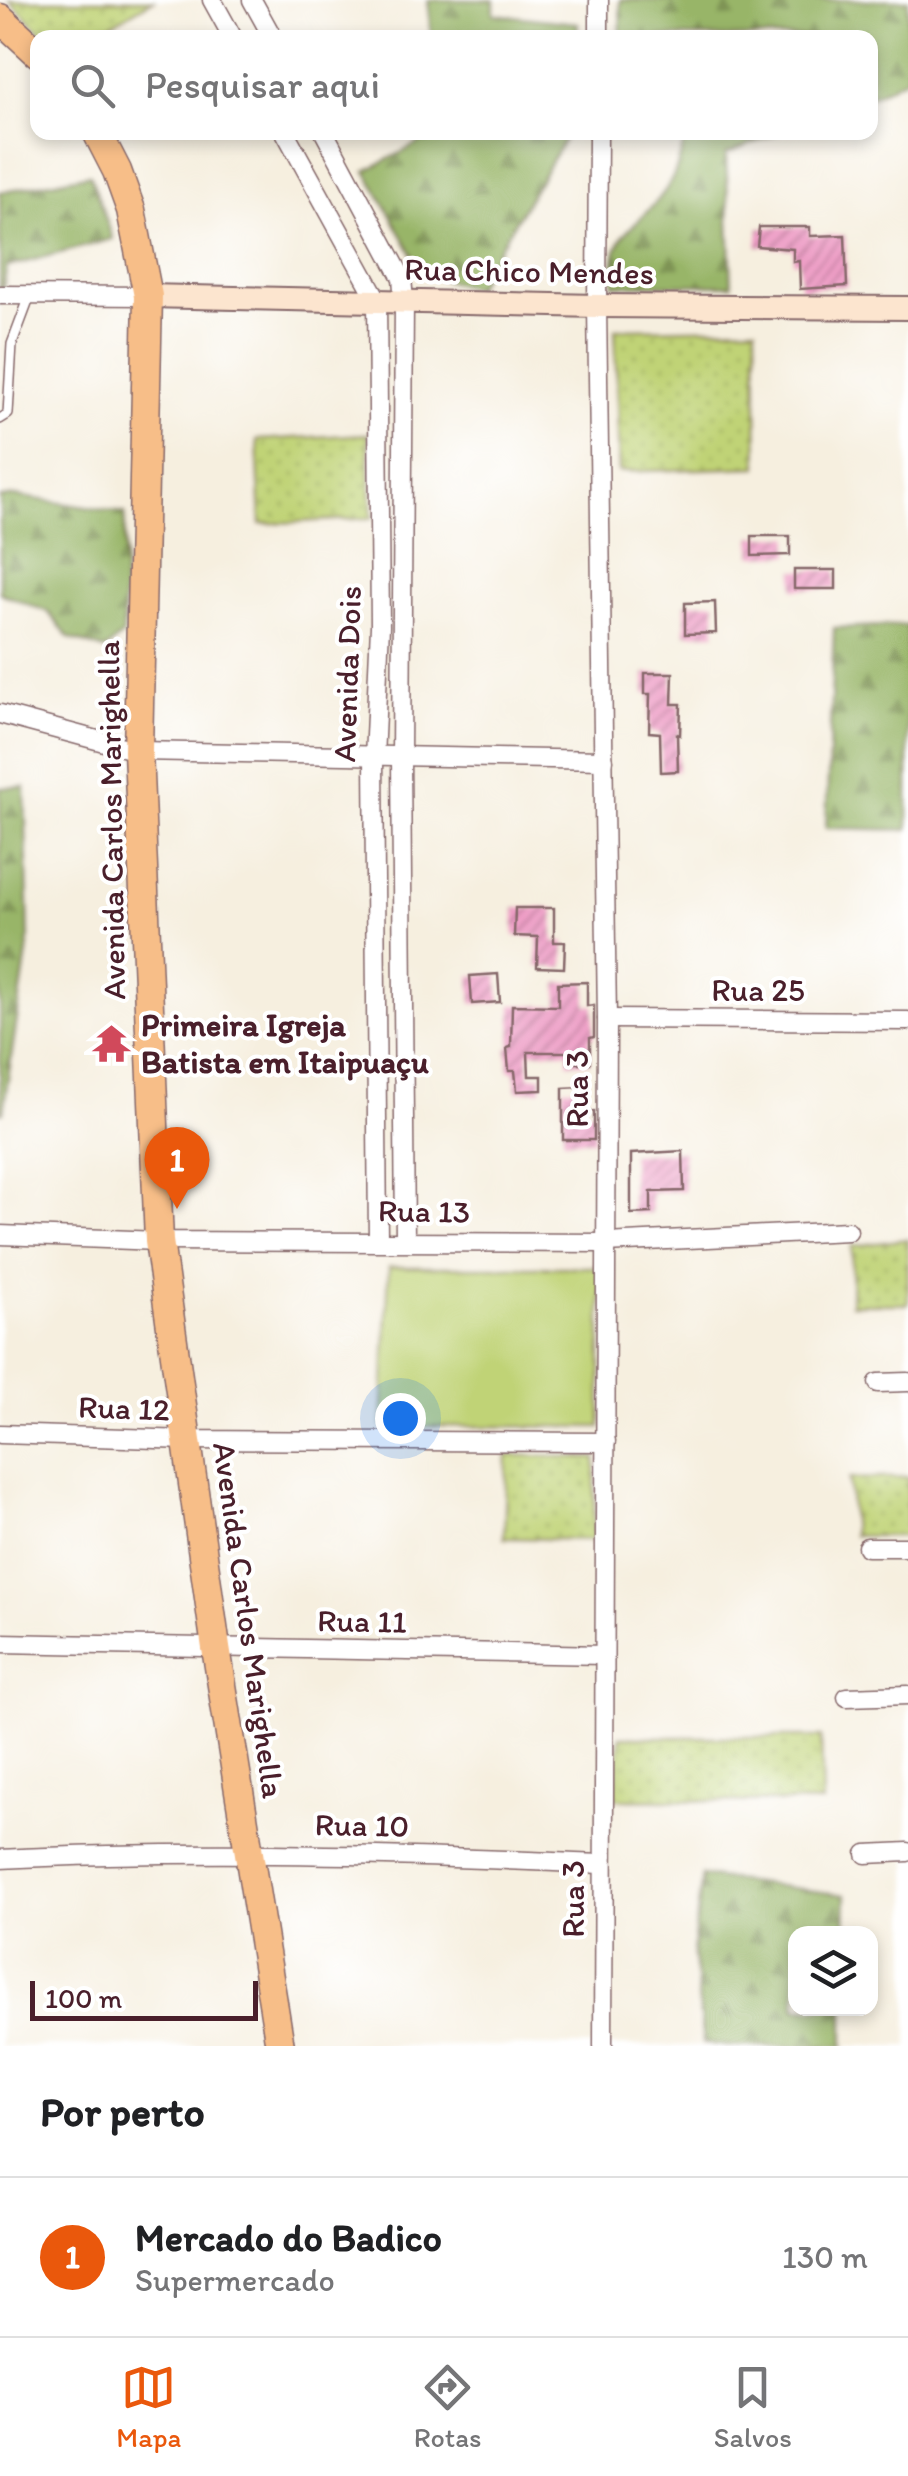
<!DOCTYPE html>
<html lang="pt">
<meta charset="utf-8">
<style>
body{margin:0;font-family:Itim,sans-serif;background:#f2f2f2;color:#202124}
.controls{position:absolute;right:30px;bottom:30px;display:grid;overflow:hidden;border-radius:20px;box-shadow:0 5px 15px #0003}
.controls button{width:90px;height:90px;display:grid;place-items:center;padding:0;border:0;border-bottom:2px solid #e0e0e0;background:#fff;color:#202124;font:50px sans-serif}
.scale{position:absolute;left:30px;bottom:25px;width:228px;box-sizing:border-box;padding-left:10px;border:5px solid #4a1f2b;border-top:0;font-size:28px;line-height:35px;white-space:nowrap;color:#4a1f2b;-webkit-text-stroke:8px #fff;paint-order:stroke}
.you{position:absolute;left:400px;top:1418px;width:35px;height:35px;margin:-25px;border:8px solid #fff;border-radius:50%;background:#1a73e8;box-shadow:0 0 0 15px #1a73e833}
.badge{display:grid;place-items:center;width:65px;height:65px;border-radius:50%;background:#ea580c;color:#fff;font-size:32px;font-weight:700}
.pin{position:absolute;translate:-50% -82px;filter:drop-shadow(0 2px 5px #0008)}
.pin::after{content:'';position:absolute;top:52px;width:35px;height:30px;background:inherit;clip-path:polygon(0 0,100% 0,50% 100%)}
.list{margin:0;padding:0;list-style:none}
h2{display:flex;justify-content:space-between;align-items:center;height:130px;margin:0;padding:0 40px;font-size:42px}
h2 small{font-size:32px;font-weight:400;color:#757577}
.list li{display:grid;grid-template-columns:65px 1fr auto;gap:30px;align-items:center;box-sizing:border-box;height:160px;padding:0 40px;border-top:2px solid #e0e0e0}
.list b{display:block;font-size:38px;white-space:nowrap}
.list p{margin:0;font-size:32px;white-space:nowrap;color:#757577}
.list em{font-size:32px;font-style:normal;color:#757577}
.icon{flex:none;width:55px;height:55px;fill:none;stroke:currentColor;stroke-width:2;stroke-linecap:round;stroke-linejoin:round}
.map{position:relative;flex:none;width:908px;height:2046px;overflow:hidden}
.search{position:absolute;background:#fff;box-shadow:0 5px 15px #0003;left:30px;right:30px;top:30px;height:110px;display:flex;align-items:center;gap:25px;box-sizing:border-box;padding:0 35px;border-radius:20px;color:#757577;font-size:38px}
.sheet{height:290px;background:#fff}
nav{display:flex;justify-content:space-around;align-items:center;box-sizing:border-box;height:140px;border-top:2px solid #e0e0e0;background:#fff;font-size:28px;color:#757577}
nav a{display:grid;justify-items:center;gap:5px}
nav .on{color:#ea580c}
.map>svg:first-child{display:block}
.grass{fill:url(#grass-dots);stroke:#857950;stroke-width:2.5}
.forest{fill:url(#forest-firs);stroke:#716a49;stroke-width:2.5}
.green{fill:#c0d376;stroke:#857950;stroke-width:2.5}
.building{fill:url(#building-hatch)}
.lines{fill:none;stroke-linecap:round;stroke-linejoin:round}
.service-casing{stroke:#86686a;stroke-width:12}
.minor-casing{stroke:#86686a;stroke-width:21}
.secondary-casing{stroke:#86686a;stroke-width:26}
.primary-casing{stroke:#86686a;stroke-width:31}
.service{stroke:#fff;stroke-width:9}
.minor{stroke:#fff;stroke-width:18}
.secondary{stroke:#fce5cf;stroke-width:22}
.primary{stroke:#f7be88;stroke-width:28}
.labels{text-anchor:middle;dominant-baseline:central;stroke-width:8;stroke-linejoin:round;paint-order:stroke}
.street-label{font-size:32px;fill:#4a1f2b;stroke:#fff}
.poi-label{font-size:32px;font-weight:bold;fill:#4a1f2b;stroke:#fff;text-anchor:start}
</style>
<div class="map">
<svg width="908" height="2046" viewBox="0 0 908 2046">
<defs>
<pattern id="grass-dots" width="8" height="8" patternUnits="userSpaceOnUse" patternTransform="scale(2.5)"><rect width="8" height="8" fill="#c0d376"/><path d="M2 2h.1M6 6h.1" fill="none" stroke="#a6b566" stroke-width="1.8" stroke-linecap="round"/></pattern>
<pattern id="forest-firs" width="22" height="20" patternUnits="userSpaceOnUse" patternTransform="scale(2.5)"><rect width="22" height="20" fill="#98b567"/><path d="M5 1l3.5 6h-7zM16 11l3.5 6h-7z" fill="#7e9355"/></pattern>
<pattern id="building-hatch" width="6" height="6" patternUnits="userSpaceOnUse" patternTransform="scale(2.5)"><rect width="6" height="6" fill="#ee9ec6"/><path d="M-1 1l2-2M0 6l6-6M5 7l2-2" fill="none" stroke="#c380a1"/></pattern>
</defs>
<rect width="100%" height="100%" fill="#fff"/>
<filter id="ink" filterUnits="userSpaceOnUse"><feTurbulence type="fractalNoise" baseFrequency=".01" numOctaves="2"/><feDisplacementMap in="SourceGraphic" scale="20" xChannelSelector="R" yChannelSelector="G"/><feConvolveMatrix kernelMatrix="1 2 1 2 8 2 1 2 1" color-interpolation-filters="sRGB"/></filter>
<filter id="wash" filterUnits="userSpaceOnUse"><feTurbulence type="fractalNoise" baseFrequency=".0048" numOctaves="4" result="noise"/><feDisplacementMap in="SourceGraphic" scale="40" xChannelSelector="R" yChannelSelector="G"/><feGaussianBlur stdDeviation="2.25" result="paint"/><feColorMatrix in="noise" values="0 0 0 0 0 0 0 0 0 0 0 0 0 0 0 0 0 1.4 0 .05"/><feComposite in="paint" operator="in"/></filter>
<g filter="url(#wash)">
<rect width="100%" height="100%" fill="#f6efdf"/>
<!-- grass -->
<g class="grass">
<path d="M 9,0 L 153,0 L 90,37 L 46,37 Z"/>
<path d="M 756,327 L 758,467 L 619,472 L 615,329 Z"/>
<path d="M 368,434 L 372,518 L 261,524 L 257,440 Z"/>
<path d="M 908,1239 L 908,1304 L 851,1304 L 852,1246 Z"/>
<path d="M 507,1455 L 596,1458 L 593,1540 L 504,1538 Z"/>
<path d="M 908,1477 L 908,1536 L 853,1536 L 849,1479 Z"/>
<path d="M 620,1737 L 821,1737 L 823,1803 L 615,1799 Z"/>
</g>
<!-- forest -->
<g class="forest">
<path d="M 428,0 L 494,0 L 494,14 L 578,23 L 577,37 L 431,37 Z"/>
<path d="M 620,0 L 908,0 L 908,77 L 871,96 L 870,38 L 621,37 Z"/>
<path d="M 440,132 L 568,133 L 475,288 L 424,275 L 366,171 Z"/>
<path d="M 685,133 L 779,133 L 726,154 L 732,285 L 614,285 C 608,230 636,231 664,192 C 676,176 683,152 685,133 Z"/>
<path d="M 90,174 L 113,239 L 7,267 L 0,303 L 0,192 Z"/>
<path d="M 16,496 L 125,513 L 123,635 L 105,650 L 69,638 L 48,612 L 0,593 L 0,498 Z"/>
<path d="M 908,625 L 908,830 L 826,828 L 834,628 Z"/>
<path d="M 25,787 L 29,940 L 3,1112 L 0,1113 L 0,788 Z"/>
<path d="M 702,1876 L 846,1895 L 845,1933 L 796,1934 L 796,2008 L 844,2009 L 844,2046 L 728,2046 L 703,2043 L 693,1948 Z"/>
</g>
<!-- green -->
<path class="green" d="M 389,1267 L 601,1267 L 601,1427 L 382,1426 Z"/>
<g id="blocks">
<!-- building -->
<g class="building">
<path d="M 759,227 L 810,227 L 810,236 L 845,235 L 847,286 L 800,289 L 799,261 L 793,262 L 793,249 L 757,246 Z"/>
<path d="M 752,536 L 790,536 L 790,555 L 752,556 Z"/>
<rect x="794" y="570" width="42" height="19"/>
<path d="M 715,602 L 716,633 L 685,634 L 685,603 Z"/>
<path d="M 645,673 L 673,673 L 672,704 L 681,704 L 680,735 L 677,734 L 678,771 L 661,772 L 660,733 L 649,732 L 650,694 L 645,694 Z"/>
<path d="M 515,908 L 554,908 L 554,942 L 565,942 L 564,968 L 537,967 L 538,937 L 514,936 Z"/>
<path d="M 498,974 L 500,1002 L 472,1004 L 470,976 Z"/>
<path d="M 587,982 L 587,1006 L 594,1005 L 594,1037 L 590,1038 L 590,1063 L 568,1063 L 568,1052 L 528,1052 L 529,1076 L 542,1076 L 542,1090 L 517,1091 L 515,1071 L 509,1071 L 507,1048 L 511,1047 L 512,1005 L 558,1006 L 558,983 Z"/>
<path d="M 581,1087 L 582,1112 L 594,1111 L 594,1140 L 563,1140 L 563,1088 Z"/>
<path d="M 683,1151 L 684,1191 L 651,1192 L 651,1213 L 631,1214 L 631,1154 Z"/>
</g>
</g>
</g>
<g filter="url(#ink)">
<use href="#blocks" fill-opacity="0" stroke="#86686a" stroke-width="2.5"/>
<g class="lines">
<defs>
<path id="service" d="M 0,419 L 8,414 L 12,344 L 30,296"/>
<g id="minor">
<path d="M 212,0 L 233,38"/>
<path d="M 252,0 L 273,38"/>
<path d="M 599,38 L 599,0"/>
<path d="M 285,132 L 377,299 L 380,626 L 374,758 L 378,1241"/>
<path d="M 324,132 L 402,278 L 404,301 L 401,758 L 405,1241"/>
<path d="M 598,132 L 597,306 L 607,1019 L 603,2046"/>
<path d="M 0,295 L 148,296"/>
<path d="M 0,714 L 138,751 L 604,760"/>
<path d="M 607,1019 L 908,1021"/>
<path d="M 0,1235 L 159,1241 L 606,1243 L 848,1231"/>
<path d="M 878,1383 L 908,1382"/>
<path d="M 0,1434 L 188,1440 L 606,1442"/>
<path d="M 867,1547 L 908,1547"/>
<path d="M 0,1643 L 604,1655"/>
<path d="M 847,1697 L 908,1695"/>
<path d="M 866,1854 L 908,1852"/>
<path d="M 0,1859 C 201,1849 402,1855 603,1864"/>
</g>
<path id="secondary" d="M 148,296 L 597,306 L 908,308"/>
<g id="primary">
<path d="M 0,18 L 38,53"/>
<path d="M 97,132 L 117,171 L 131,210 L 148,296 L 138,751 L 159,1241 L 216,1648 L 280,2046"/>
</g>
</defs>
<!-- service casing -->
<use href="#service" class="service-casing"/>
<!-- minor casing -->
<use href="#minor" class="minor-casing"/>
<!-- secondary casing -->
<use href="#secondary" class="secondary-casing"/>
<!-- primary casing -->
<use href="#primary" class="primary-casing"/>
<!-- service -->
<use href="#service" class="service"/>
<!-- minor -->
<use href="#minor" class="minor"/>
<!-- secondary -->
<use href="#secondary" class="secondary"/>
<!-- primary -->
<use href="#primary" class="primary"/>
</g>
</g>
<!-- icons -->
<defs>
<symbol id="temple-bare" viewBox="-9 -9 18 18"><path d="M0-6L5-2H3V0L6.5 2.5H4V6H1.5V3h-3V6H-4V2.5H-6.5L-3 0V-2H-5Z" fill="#d1495b" stroke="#fff" stroke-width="2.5" paint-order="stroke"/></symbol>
</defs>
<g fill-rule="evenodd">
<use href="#temple-bare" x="84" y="1016" width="55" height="55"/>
</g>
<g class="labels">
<!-- street labels -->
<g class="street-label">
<text transform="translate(529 271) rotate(1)">Rua Chico Mendes</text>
<text transform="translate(347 674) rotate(-88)">Avenida Dois</text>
<text transform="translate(111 820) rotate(-91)">Avenida Carlos Marighella</text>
<text x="758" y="990">Rua 25</text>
<text transform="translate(577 1089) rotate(-90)">Rua 3</text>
<text transform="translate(424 1211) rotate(1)">Rua 13</text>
<text transform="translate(124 1408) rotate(2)">Rua 12</text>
<text transform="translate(249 1620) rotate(82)">Avenida Carlos Marighella</text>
<text transform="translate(362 1621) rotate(1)">Rua 11</text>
<text transform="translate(362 1825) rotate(1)">Rua 10</text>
<text transform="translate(573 1899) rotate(-90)">Rua 3</text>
</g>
<!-- poi labels -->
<g class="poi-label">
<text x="141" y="1025">Primeira Igreja<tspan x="141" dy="37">Batista em Itaipuaçu</tspan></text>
</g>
</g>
</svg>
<div class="controls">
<button><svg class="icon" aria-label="layers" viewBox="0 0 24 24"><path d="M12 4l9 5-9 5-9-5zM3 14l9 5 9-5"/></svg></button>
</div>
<div class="scale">100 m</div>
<div class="you"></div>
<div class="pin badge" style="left:177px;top:1209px">1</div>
<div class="search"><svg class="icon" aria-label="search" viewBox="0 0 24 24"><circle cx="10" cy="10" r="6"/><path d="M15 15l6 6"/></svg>Pesquisar aqui</div>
</div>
<section class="sheet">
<h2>Por perto<small></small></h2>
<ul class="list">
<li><span class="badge">1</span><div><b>Mercado do Badico</b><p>Supermercado</p></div><em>130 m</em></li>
</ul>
</section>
<nav>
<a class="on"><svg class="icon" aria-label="map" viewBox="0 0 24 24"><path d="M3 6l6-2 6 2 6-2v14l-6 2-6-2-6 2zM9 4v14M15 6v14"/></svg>Mapa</a>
<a><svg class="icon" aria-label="directions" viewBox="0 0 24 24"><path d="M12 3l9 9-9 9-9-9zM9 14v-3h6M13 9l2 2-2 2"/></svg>Rotas</a>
<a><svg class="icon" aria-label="saved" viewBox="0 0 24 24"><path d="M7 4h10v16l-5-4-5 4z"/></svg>Salvos</a>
</nav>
